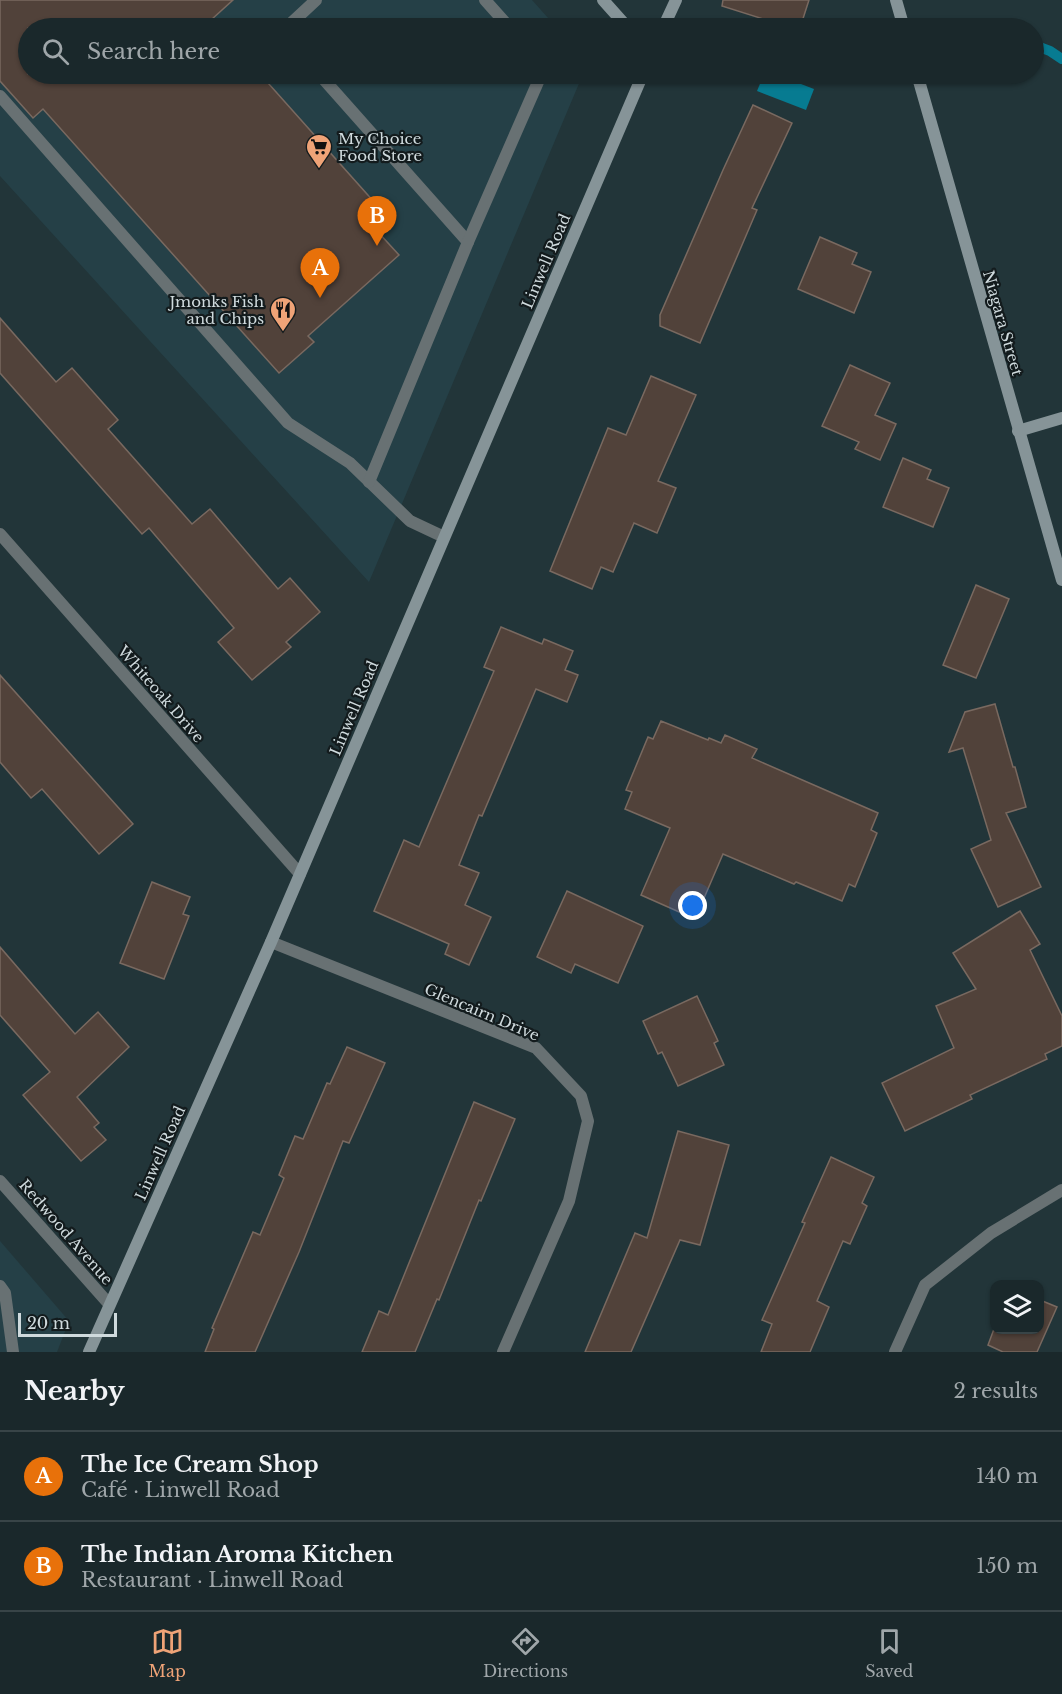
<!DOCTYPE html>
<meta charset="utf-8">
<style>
body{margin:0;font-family:"Libre Baskerville",serif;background:#273437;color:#f1f3f6}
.controls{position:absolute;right:18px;bottom:18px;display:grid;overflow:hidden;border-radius:12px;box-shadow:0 2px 4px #0004}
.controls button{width:54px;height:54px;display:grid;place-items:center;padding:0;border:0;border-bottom:2px solid #384447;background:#1a282b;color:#f1f3f6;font:30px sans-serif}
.scale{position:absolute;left:18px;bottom:15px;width:99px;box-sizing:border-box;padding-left:6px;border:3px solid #cfdadd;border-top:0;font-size:16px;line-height:21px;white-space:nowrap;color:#cfdadd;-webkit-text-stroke:4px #131b1d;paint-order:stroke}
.you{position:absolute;left:693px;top:906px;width:21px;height:21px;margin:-15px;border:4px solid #fff;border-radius:50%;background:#1a73e8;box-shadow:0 0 0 9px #1a73e833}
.badge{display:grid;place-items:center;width:39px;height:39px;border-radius:50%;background:#efa377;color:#fff;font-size:20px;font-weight:700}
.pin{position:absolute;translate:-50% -50px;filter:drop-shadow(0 2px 3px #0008)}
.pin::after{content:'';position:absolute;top:32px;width:21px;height:18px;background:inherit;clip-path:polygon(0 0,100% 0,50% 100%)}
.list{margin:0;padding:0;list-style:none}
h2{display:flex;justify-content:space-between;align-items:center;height:78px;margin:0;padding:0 24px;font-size:26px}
h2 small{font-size:20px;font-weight:400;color:#9fa6a9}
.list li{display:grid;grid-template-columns:39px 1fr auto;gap:18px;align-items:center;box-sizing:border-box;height:90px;padding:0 24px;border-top:2px solid #384447}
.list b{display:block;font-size:22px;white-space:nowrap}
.list p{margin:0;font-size:20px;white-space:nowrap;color:#9fa6a9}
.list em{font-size:20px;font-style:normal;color:#9fa6a9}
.icon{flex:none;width:33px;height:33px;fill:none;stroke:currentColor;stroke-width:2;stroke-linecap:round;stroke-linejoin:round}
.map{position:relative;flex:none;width:1062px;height:1352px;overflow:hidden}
.search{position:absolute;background:#1a282b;box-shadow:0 2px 4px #0004;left:18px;right:18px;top:18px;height:66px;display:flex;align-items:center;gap:15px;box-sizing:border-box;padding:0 21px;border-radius:33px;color:#9fa6a9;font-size:22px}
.sheet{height:258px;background:#1a282b}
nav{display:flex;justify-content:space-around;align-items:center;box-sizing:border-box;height:84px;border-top:2px solid #384447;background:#1a282b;font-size:16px;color:#9fa6a9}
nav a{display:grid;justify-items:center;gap:3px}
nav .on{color:#efa377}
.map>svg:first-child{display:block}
.built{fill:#254047}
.water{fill:#077b91}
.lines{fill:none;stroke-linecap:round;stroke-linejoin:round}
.stream{stroke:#077b91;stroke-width:10}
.building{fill:#51423a;stroke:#796960;stroke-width:1.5}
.lane{stroke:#687173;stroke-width:12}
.street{stroke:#687173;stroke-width:12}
.secondary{stroke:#869498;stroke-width:12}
.labels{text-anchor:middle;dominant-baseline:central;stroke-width:4.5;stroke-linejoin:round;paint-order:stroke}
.poi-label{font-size:15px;fill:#cfdadd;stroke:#131b1d;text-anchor:start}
.street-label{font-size:15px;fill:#cfdadd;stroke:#131b1d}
</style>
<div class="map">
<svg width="1062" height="1352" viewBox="0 0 1062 1352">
<rect width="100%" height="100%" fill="#223539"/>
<!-- built -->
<g class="built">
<path d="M 0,0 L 532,0 L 557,28 L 28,28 L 28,74 L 583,74 L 369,582 L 0,176 Z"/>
<path d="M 0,1241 L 69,1321 L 57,1352 L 0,1352 Z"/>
</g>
<!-- water -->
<path class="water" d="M 764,74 L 775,74 L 814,89 L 806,110 L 757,91 Z"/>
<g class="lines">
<!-- stream -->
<path class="stream" d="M 1034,45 L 1050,51 L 1062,59"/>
</g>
<!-- building -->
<g class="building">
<path d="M 0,0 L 233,0 L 211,20 L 219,28 L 28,28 L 28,74 L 260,74 L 391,221 L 378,232 L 399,255 L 308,336 L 314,342 L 279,373 L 43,109 L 33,118 L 0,81 Z"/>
<path d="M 723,0 L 809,0 L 800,28 L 771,28 L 773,22 L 722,6 Z"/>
<path d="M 753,105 L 792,123 L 752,208 L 757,210 L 700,343 L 660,326 L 660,315 L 723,170 Z"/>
<path d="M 820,237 L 857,253 L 852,264 L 871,272 L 854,313 L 798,289 Z"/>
<path d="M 0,318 L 56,382 L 72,368 L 118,420 L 108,429 L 192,524 L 210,509 L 278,589 L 290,578 L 320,612 L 286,642 L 291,647 L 252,680 L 218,642 L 234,628 L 149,528 L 142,534 L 0,373 Z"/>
<path d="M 850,365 L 890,383 L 875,415 L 896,424 L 880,460 L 855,449 L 859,442 L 822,426 Z"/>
<path d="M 651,376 L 696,395 L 658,481 L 676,488 L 657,533 L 634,523 L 613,572 L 601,567 L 592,589 L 550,571 L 608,428 L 626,435 Z"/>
<path d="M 903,458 L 931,470 L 927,479 L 949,488 L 933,527 L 883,507 Z"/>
<path d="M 976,585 L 1009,599 L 976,678 L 943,665 Z"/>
<path d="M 501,627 L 542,644 L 544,639 L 573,651 L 565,670 L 578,675 L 567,702 L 536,689 L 482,816 L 479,815 L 459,865 L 479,873 L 465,905 L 491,917 L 469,965 L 445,954 L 449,944 L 374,911 L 404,840 L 419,847 L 494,671 L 484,667 Z"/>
<path d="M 0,675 L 133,824 L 99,854 L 42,789 L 31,798 L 0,762 Z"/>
<path d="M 995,704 L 1013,767 L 1015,767 L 1026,807 L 1006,813 L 1041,887 L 998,907 L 971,849 L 991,840 L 963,748 L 949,752 L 965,712 Z"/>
<path d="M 661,721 L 708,740 L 709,738 L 721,743 L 725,735 L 757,749 L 752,758 L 878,813 L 871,830 L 877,833 L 855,887 L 849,884 L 842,901 L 796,882 L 794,884 L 723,854 L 695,919 L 641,895 L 670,828 L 625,809 L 632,792 L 626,790 L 648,737 L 653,739 Z"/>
<path d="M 152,882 L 190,897 L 183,914 L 189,916 L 164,979 L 120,963 Z"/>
<path d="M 567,891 L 643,926 L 618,983 L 575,964 L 571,973 L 537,957 Z"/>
<path d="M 1020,911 L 1040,944 L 1030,950 L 1062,1016 L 1062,1046 L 1045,1054 L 1047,1059 L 970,1095 L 972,1099 L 905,1131 L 882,1083 L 954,1048 L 936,1006 L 976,989 L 953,953 Z"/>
<path d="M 0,947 L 75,1034 L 98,1012 L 129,1047 L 77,1097 L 99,1123 L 94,1127 L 106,1140 L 81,1161 L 23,1095 L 50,1072 L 0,1015 Z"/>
<path d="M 697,996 L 718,1041 L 714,1043 L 724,1065 L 678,1086 L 662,1052 L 658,1054 L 643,1021 Z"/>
<path d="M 347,1047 L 385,1063 L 349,1143 L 343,1141 L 299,1252 L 255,1352 L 205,1352 L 214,1329 L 212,1328 L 253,1232 L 260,1235 L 284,1178 L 279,1175 L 295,1136 L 303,1139 L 327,1083 L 330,1084 Z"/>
<path d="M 474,1102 L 515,1119 L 481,1201 L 479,1200 L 439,1300 L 437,1299 L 415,1352 L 362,1352 L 379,1311 L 388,1315 Z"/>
<path d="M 678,1131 L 729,1145 L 700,1245 L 680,1240 L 631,1352 L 585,1352 L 635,1233 L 647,1238 Z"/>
<path d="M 831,1157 L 874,1177 L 862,1203 L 867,1206 L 850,1244 L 843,1241 L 817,1301 L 829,1307 L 810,1352 L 761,1352 L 772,1324 L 762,1320 L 805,1223 L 802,1222 Z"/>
<path d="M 1040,1300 L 1057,1307 L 1037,1352 L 1003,1352 L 988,1345 L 994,1329 L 1040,1329 Z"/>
</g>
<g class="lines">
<!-- lane -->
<g class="lane">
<path d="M 485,0 L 510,28"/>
<path d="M 286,28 L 316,0"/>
<path d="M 319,74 L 468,242"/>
<path d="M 0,96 L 288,423 L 350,463 L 410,521 L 444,537"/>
<path d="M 369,482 L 468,242 L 538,82 L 536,74"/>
<path d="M 0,1286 L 5,1293 L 13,1352"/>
</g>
<!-- street -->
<g class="street">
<path d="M 0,534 L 300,874"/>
<path d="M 271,942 L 536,1048 L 581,1096 L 588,1121 L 569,1201 L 503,1352"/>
<path d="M 0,1181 L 109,1304"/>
<path d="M 895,1352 L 925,1285 L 991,1233 L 1062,1190"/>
</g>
<!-- secondary -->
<g class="secondary">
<path d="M 603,0 L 628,28"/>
<path d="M 896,0 L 904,28"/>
<path d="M 663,28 L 676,0"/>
<path d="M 917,74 L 1062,580"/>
<path d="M 1018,431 L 1062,418"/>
<path d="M 89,1352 L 271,942 L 643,74"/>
</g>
</g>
<!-- icons -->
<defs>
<symbol id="supermarket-pin" viewBox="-11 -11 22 30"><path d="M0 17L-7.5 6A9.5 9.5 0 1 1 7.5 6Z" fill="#efa377" stroke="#131b1d"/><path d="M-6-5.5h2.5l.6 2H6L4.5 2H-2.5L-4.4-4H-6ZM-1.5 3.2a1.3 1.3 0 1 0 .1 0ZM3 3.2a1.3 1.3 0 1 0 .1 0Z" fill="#111"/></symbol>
<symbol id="restaurant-pin" viewBox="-11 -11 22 30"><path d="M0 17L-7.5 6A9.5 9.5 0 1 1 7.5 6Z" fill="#efa377" stroke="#131b1d"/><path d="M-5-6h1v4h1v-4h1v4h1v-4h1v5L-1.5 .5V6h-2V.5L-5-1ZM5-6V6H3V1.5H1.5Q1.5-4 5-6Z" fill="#111"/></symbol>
</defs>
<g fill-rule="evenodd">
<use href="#supermarket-pin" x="304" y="132" width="30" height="40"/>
<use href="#restaurant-pin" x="268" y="295" width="30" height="40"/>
</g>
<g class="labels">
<!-- poi labels -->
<g class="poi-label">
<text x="338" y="138">My Choice<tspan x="338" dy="17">Food Store</tspan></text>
<text x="264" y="301" text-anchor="end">Jmonks Fish<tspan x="264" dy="17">and Chips</tspan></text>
</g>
<!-- street labels -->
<g class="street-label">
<text transform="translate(546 261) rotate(-67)">Linwell Road</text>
<text transform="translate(1003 323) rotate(74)">Niagara Street</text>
<text transform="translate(161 694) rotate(49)">Whiteoak Drive</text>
<text transform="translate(354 708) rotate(-67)">Linwell Road</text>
<text transform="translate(482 1012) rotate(23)">Glencairn Drive</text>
<text transform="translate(160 1153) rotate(-66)">Linwell Road</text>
<text transform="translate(66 1232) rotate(49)">Redwood Avenue</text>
</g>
</g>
</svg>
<div class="controls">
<button><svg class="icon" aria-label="layers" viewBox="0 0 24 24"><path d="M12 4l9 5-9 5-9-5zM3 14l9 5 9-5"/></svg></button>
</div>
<div class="scale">20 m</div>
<div class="you"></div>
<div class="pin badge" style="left:320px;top:298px;background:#e8710a">A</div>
<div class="pin badge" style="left:377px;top:246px;background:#e8710a">B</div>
<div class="search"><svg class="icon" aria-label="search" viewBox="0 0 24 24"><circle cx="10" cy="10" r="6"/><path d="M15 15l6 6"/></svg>Search here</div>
</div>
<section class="sheet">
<h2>Nearby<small>2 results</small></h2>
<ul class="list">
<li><span class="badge" style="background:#e8710a">A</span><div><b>The Ice Cream Shop</b><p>Café · Linwell Road</p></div><em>140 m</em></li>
<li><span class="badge" style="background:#e8710a">B</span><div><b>The Indian Aroma Kitchen</b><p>Restaurant · Linwell Road</p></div><em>150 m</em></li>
</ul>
</section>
<nav>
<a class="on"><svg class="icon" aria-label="map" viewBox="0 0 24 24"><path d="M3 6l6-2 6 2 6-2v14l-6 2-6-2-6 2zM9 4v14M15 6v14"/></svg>Map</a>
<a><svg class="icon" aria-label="directions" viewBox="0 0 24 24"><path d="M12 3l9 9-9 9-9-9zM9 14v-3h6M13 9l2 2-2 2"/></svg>Directions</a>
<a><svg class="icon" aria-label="saved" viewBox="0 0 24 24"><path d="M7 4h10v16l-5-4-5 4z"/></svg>Saved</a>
</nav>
